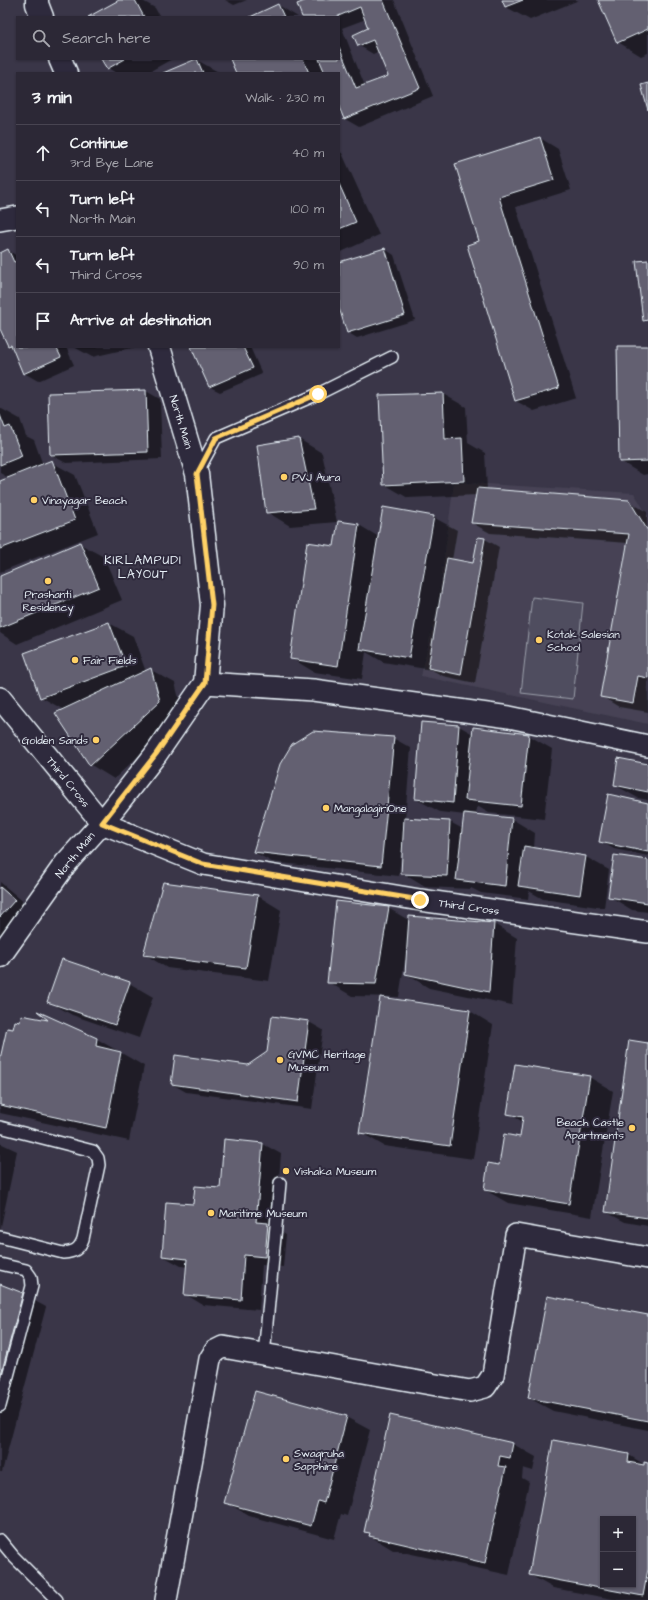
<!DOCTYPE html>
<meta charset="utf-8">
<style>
body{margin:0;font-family:"Architects Daughter",sans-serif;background:#383442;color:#f1f3f6}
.controls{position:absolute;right:12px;bottom:12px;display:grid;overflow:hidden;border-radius:0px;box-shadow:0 1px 3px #0004}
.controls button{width:36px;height:36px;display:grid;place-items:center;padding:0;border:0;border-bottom:1px solid #484451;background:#2c2836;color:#f1f3f6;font:20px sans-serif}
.stop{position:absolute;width:12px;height:12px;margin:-9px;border:3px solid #ffd166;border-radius:50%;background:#fff}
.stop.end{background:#ffd166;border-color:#fff;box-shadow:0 1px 4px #0008}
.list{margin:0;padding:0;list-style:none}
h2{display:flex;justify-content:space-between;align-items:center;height:52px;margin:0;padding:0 16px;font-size:17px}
h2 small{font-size:13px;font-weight:400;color:#a6a6ad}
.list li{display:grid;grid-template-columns:26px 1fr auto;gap:12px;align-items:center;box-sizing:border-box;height:56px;padding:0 16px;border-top:1px solid #484451}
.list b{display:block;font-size:15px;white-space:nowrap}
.list p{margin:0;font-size:13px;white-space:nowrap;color:#a6a6ad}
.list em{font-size:13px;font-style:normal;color:#a6a6ad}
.icon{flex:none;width:22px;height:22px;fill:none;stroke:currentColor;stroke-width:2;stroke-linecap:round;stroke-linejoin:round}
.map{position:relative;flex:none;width:648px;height:1600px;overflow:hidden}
.search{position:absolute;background:#2c2836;box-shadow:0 1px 3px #0004;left:16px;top:16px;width:324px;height:44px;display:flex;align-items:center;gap:10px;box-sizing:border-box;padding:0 14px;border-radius:0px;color:#a6a6ad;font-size:15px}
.panel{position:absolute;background:#2c2836;box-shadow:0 1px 3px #0004;left:16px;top:72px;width:324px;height:276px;border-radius:0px}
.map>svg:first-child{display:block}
.built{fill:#464354}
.green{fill:#504e5f;stroke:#9ca0ac}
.shadow{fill:#0007;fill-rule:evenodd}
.building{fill:#636171;stroke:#e8f1f8;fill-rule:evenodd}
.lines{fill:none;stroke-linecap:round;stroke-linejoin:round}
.lane-casing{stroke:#e8f1f8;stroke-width:14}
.street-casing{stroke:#e8f1f8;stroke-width:24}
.secondary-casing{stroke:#e8f1f8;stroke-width:25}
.lane{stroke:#2f2a3d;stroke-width:11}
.street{stroke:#2f2a3d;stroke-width:21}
.secondary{stroke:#2f2a3d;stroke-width:22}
.route{stroke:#ffd166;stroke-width:5}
.poi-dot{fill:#ffd166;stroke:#2f2a3d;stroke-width:1.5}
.labels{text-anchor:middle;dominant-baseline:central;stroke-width:4;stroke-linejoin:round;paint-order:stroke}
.street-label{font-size:11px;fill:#e8f1f8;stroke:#2f2a3d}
.poi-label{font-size:11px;fill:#e8f1f8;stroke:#2f2a3d;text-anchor:start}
.neighbourhood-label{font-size:12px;letter-spacing:1px;fill:#e8f1f8;stroke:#2f2a3d}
</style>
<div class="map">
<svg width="648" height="1600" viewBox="0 0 648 1600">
<rect width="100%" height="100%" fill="#3a3648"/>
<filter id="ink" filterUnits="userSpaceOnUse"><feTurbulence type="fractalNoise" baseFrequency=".025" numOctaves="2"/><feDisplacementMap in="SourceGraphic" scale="8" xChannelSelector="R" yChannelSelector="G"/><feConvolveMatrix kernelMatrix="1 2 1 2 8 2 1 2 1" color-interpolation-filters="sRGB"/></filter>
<g filter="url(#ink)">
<!-- built -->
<path class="built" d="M 454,482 L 634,493 L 648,516 L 648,724 L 421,676 L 438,603 Z"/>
<!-- green -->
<path class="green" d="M 532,597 L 583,603 L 573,699 L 521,693 Z"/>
<!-- shadow -->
<g class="shadow">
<path d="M 121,0 L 141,0 L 155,8 L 160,17 L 90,17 Z"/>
<path d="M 225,0 L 247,0 L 234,5 Z"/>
<path d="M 310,0 L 394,0 L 433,96 L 359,127 L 345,119 L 342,113 L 339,114 L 339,73 L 237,73 L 231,59 L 339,59 L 339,17 L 303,17 ZM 366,19 L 370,29 L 358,45 L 373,54 L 379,51 L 389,76 L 365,86 L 342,28 Z"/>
<path d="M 503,0 L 579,0 L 530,20 L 506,7 Z"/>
<path d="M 599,0 L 648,0 L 648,53 L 641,56 L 618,42 Z"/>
<path d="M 278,5 L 298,17 L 253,17 Z"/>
<path d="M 102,59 L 172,59 L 147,73 L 116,73 L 108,68 Z"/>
<path d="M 197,60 L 220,73 L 166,73 Z"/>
<path d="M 540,138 L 558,149 L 571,190 L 516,207 L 576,398 L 534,411 L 516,401 L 468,246 L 480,242 L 456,164 Z"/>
<path d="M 339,152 L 342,153 L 379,235 L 339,253 Z"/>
<path d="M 385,249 L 394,255 L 415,320 L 357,338 L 347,332 L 339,305 L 339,263 Z"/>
<path d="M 8,250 L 17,256 L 17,347 L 66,347 L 74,365 L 38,381 L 24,373 L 13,348 L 8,346 L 0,327 L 0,253 Z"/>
<path d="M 74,347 L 136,347 L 92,357 Z"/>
<path d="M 192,347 L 250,347 L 262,374 L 220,392 L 210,387 Z"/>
<path d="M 648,347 L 648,474 L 643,475 L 620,461 Z"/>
<path d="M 146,391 L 160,399 L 162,459 L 66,463 L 51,455 Z"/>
<path d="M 443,394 L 466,407 L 468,443 L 485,453 L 487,489 L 628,501 L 647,512 L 648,712 L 619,707 L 601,696 L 628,543 L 490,533 L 472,523 L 477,495 L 408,498 L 384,484 Z"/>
<path d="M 0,408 L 20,419 L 26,436 L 34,440 L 43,465 L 51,462 L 75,475 L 98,533 L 0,572 L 0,482 L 9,478 L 0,473 Z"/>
<path d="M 299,439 L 322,453 L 337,522 L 290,526 L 267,512 Z"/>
<path d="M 433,517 L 457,530 L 452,560 L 474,564 L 478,538 L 485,539 L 499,547 L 475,683 L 443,676 L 432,670 L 383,662 L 366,652 L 362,679 L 314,672 L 291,658 L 335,547 L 339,522 L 359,525 L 379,537 Z"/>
<path d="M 80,544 L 104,557 L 122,600 L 17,644 L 0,633 L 0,577 Z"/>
<path d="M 109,623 L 133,636 L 146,672 L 151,670 L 175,683 L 183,714 L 114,779 L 91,765 L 57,714 L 64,710 L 41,697 L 25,654 Z"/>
<path d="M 459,726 L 473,734 L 528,735 L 552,749 L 544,819 L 489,813 L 477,806 L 476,815 L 512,819 L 535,833 L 534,849 L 586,857 L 609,870 L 604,908 L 543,899 L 529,891 L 528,899 L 481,893 L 471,888 L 471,889 L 425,887 L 402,873 L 403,851 L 401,851 L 399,876 L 272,862 L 254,852 L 393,738 L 411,748 L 405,819 L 450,822 L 463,829 L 465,815 L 440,812 L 416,799 Z"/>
<path d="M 648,765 L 648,800 L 638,798 L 615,785 Z"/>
<path d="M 648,804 L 648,856 L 614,849 L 600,841 Z"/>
<path d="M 648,861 L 648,912 L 632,910 L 609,896 Z"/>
<path d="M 0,882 L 38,914 L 0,959 Z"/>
<path d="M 258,896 L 281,910 L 269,981 L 167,968 L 144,954 Z"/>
<path d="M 388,908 L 410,921 L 494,924 L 517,938 L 512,1005 L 429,988 L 406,974 L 407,960 L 405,960 L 399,997 L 352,996 L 328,982 Z"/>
<path d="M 129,983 L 153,997 L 139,1038 L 72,1015 L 48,1001 Z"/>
<path d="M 470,1011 L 493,1025 L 473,1159 L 384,1146 L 360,1132 Z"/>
<path d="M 45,1016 L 97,1039 L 144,1066 L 129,1141 L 0,1113 L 0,1062 L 14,1030 L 51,1022 Z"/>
<path d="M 309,1022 L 323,1030 L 312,1109 L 186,1092 L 172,1084 L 248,1066 Z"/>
<path d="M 648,1044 L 648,1226 L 625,1222 L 606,1212 Z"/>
<path d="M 589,1077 L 613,1091 L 592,1217 L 508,1203 L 485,1190 L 521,1138 L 523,1122 L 508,1113 Z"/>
<path d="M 0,1143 L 17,1151 L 0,1231 Z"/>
<path d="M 263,1144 L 281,1154 L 275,1228 L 286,1235 L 283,1267 L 262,1265 L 259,1310 L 203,1305 L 185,1294 L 188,1267 L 181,1266 L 163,1256 L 194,1205 L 221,1189 Z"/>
<path d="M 0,1285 L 22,1294 L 46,1307 L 2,1472 L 0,1472 Z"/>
<path d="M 648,1316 L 648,1430 L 553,1411 L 529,1398 Z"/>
<path d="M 346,1417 L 370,1430 L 347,1516 L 341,1514 L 334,1539 L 249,1516 L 226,1502 Z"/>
<path d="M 513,1444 L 536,1457 L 533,1471 L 523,1468 L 522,1478 L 529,1482 L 509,1575 L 393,1550 L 370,1536 L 370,1534 L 365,1531 Z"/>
<path d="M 629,1455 L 645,1465 L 648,1464 L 648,1600 L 618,1600 L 553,1588 L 530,1575 ZM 603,1519 L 633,1519 L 633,1585 L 603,1585 Z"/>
</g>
<!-- building -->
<g class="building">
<path d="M 119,0 L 135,0 L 144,17 L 88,17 Z"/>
<path d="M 307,0 L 383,0 L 420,88 L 344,119 L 339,107 L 339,73 L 325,73 L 319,59 L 339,59 L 339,47 L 356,88 L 388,76 L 373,40 L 358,46 L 353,35 L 368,28 L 360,7 L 336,17 L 302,17 L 297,4 Z"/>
<path d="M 502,0 L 523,0 L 505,7 Z"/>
<path d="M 598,0 L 648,0 L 648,29 L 617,43 Z"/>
<path d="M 278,4 L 284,17 L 250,17 Z"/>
<path d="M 101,59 L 125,59 L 107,69 Z"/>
<path d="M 197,59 L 203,73 L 163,73 L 196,59 Z"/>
<path d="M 230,59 L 303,59 L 309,73 L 236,73 Z"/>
<path d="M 648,83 L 648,110 L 641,85 Z"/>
<path d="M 540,137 L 554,180 L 499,197 L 559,388 L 515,401 L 467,245 L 479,241 L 455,164 Z"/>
<path d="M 339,184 L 356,222 L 339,229 Z"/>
<path d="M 385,248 L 405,315 L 347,333 L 339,308 L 339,262 Z"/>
<path d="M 8,249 L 14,262 L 17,261 L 17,347 L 56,347 L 61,357 L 23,374 L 11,345 L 8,346 L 0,329 L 0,253 Z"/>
<path d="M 648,260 L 648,320 L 643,321 L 636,261 Z"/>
<path d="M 617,346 L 648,346 L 648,461 L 619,462 Z"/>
<path d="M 191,347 L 243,347 L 253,368 L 209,387 Z"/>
<path d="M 146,390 L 148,452 L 50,455 L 48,393 Z"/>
<path d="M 443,393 L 445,439 L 462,438 L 464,481 L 383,485 L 379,395 Z"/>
<path d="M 0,415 L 5,428 L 10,426 L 22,456 L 0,465 Z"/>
<path d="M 299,438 L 314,509 L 266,513 L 257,445 Z"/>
<path d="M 52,460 L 75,520 L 0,549 L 0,481 Z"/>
<path d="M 477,488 L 629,500 L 648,531 L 648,678 L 638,676 L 633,703 L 600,697 L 629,534 L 471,523 Z"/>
<path d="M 383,507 L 434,516 L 409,658 L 359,649 Z"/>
<path d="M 338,521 L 359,524 L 338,666 L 290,659 L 307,542 L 334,546 Z"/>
<path d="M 478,537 L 485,538 L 461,675 L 428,668 L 447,558 L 473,563 Z"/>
<path d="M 80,542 L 99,587 L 0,628 L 0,576 Z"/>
<path d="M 109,622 L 126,666 L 40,698 L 24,653 Z"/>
<path d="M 151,668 L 160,701 L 90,766 L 55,713 Z"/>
<path d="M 421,722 L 459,725 L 453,803 L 415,799 Z"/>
<path d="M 473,727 L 529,734 L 521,806 L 465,800 Z"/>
<path d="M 313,731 L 394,737 L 381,866 L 253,852 L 280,764 L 292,744 Z"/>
<path d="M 618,758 L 648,764 L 648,792 L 614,785 Z"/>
<path d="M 608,794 L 648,803 L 648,852 L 599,842 Z"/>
<path d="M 464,813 L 512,818 L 505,886 L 456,880 Z"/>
<path d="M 404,818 L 450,821 L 447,876 L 401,874 Z"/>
<path d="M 524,846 L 586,856 L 580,895 L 518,886 Z"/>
<path d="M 614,855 L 648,860 L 648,903 L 608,897 Z"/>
<path d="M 163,882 L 258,895 L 246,968 L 143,955 Z"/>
<path d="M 0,887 L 15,900 L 0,917 Z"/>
<path d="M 336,901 L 389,907 L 376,984 L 327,983 Z"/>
<path d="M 409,916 L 494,923 L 489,992 L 405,974 Z"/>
<path d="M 62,959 L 130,982 L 115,1025 L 47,1002 Z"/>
<path d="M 380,997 L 470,1010 L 450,1146 L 359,1133 Z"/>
<path d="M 37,1011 L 97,1038 L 96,1046 L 121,1052 L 106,1128 L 0,1105 L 0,1059 L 7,1028 L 13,1029 L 15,1021 L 20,1022 L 21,1015 L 48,1020 Z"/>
<path d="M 272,1016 L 309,1021 L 298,1102 L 171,1084 L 175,1055 L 248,1065 L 267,1052 Z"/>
<path d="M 629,1040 L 648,1043 L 648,1218 L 605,1212 Z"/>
<path d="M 515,1064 L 590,1076 L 569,1204 L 484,1190 L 488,1163 L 499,1165 L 504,1134 L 520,1137 L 523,1117 L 507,1114 Z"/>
<path d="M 224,1139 L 263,1143 L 256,1222 L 268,1223 L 265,1257 L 244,1255 L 241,1300 L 184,1295 L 187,1259 L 162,1256 L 166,1202 L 193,1204 L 195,1186 L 220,1188 Z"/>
<path d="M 0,1284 L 23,1293 L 0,1378 Z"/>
<path d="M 547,1296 L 648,1315 L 648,1421 L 528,1398 Z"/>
<path d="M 255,1391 L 347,1416 L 324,1503 L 318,1501 L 311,1526 L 224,1503 Z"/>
<path d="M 390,1415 L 513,1443 L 510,1458 L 500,1456 L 498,1466 L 506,1467 L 485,1563 L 369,1536 L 370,1533 L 364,1532 Z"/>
<path d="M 553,1440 L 629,1454 L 628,1462 L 644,1465 L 644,1462 L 648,1463 L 648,1569 L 643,1596 L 529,1575 ZM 603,1519 L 633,1519 L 633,1585 L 603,1585 Z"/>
</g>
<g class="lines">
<defs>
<g id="lane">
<path d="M 197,473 L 216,438 L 318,394 L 392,357"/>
<path d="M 0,1127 L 93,1151 L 98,1158 L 99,1165 L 83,1239 C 79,1250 74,1252 63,1253 L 0,1237"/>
<path d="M 0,1264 L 26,1270 L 31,1277 L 32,1286 L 0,1406"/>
<path d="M 264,1355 L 280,1183"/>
<path d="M 0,1540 L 14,1557 L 57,1600"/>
</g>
<g id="street">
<path d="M 0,220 L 17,217"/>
<path d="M 205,683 L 313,690 L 509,717 L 648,746"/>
<path d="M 0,698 L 102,823 L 203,864 L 420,900 L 648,932"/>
<path d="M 166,1600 L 210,1359 L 215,1351 L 223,1347 L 470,1391 L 485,1387 L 493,1375 L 516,1235 L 648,1258"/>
</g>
<g id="secondary">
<path d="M 37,0 L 37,4 L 42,17"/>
<path d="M 60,59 L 66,73"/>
<path d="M 0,956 L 66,863 L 102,823 L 156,754 L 205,683 L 212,605 L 197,474 L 159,347"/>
</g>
</defs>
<!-- lane casing -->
<use href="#lane" class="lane-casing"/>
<!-- street casing -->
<use href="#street" class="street-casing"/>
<!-- secondary casing -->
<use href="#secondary" class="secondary-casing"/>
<!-- lane -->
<use href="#lane" class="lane"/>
<!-- street -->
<use href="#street" class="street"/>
<!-- secondary -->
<use href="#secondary" class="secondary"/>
</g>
</g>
<g class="lines" filter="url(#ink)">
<!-- route -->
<path class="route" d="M 318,394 L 216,438 L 197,474 L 212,605 L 205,683 L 156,754 L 102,823 L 203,864 L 420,900"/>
</g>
<!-- markers -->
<g class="poi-dot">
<circle cx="284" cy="477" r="4"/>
<circle cx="34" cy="500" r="4"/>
<circle cx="48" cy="581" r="4"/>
<circle cx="539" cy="640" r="4"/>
<circle cx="75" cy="660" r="4"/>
<circle cx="96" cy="740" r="4"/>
<circle cx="326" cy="808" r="4"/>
<circle cx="280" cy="1060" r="4"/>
<circle cx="632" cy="1128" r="4"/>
<circle cx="286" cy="1171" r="4"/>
<circle cx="211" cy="1213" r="4"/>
<circle cx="286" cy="1459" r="4"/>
</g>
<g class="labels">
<!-- street labels -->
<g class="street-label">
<text transform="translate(181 422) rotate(73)">North Main</text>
<text transform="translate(68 782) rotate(51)">Third Cross</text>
<text transform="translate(75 855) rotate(-51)">North Main</text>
<text transform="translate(469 907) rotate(8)">Third Cross</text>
</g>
<!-- poi labels -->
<g class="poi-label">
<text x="292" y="477">PVJ Aura</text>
<text x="42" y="500">Vinayagar Beach</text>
<text x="48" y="594" text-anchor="middle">Prashanti<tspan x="48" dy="13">Residency</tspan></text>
<text x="547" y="634">Kotak Salesian<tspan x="547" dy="13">School</tspan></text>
<text x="83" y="660">Fair Fields</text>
<text x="88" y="740" text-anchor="end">Golden Sands</text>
<text x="334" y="808">MangalagiriOne</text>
<text x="288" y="1054">GVMC Heritage<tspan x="288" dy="13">Museum</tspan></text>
<text x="624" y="1122" text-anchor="end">Beach Castle<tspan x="624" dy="13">Apartments</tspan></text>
<text x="294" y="1171">Vishaka Museum</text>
<text x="219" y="1213">Maritime Museum</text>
<text x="294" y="1453">Swagruha<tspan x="294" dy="13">Sapphire</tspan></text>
</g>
<!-- neighbourhood labels -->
<g class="neighbourhood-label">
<text x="143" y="560">KIRLAMPUDI<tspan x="143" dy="14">LAYOUT</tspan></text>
</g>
</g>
</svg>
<div class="controls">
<button>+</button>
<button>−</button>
</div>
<div class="stop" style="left:318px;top:394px"></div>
<div class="stop end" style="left:420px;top:900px"></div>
<div class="search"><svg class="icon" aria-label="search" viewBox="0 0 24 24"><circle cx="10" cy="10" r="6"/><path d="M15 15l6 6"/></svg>Search here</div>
<section class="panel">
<h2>3 min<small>Walk · 230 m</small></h2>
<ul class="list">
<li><svg class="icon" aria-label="ahead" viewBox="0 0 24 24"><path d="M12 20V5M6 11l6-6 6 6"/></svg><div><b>Continue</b><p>3rd Bye Lane</p></div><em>40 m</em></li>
<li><svg class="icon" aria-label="left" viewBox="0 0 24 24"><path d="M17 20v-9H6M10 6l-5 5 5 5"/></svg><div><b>Turn left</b><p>North Main</p></div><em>100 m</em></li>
<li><svg class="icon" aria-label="left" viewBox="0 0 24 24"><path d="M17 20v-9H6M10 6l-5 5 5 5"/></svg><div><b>Turn left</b><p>Third Cross</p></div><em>90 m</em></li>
<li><svg class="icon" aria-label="arrive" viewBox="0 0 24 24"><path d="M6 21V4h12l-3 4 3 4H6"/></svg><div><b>Arrive at destination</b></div></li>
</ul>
</section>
</div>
